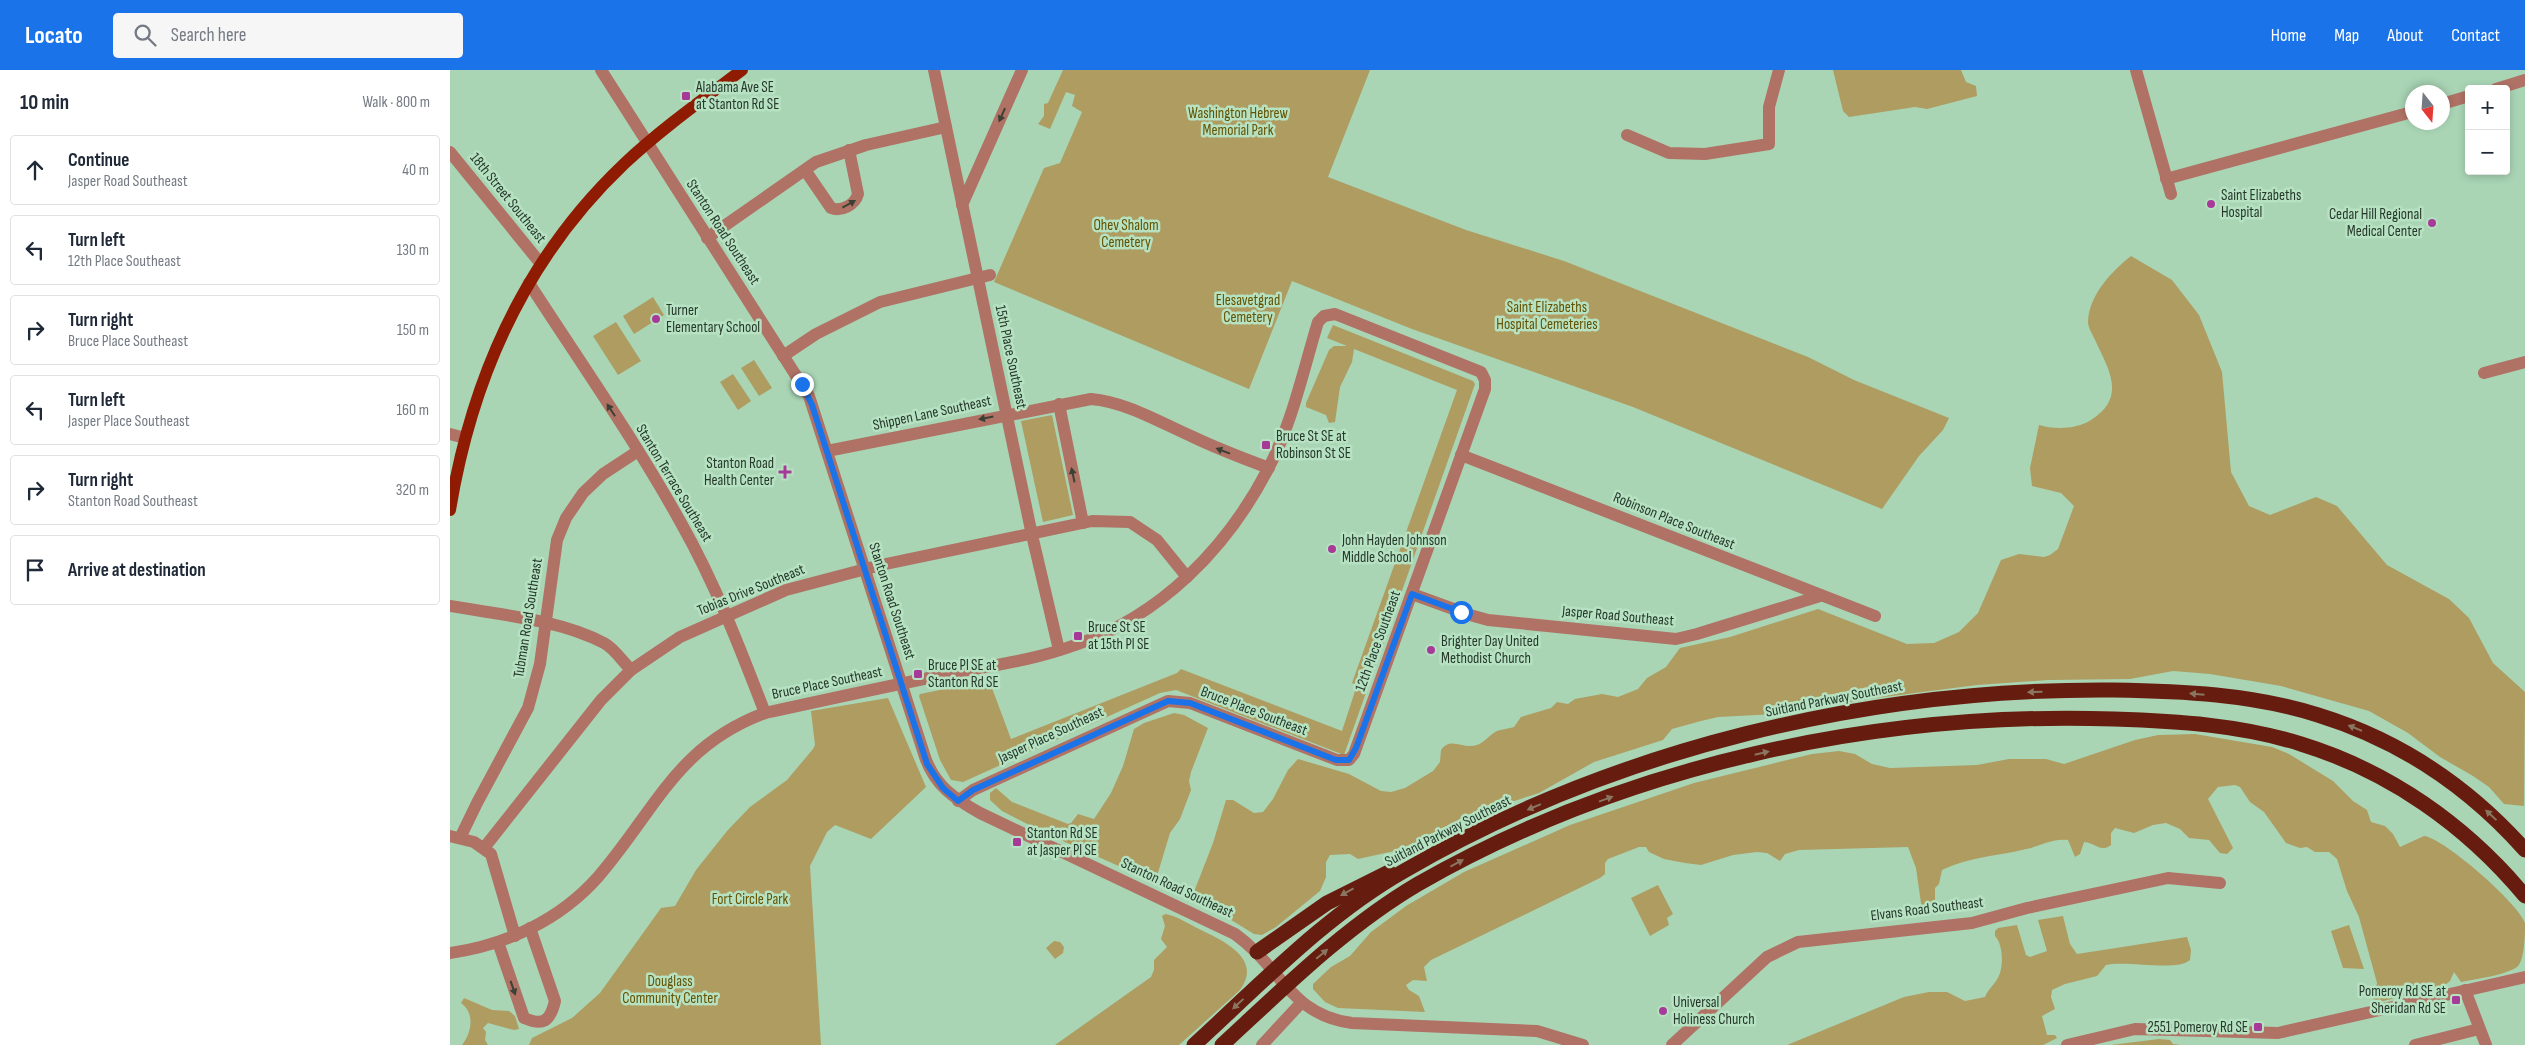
<!DOCTYPE html>
<meta charset="utf-8">
<style>
body{margin:0;font-family:"Sofia Sans Condensed",sans-serif;background:#f6f6f7;color:#1f2937}
.controls{position:absolute;right:15px;top:15px;display:grid;overflow:hidden;border-radius:5px;box-shadow:0 2px 8px #0003}
.controls button{width:45px;height:45px;display:grid;place-items:center;padding:0;border:0;border-bottom:1px solid #e0e1e3;background:#fff;color:#1f2937;font:25px sans-serif}
.compass{position:absolute;left:1955px;top:15px;width:45px;height:45px;border-radius:50%;background:#fff;box-shadow:0 2px 8px #0003;rotate:163deg}
.stop{position:absolute;width:15px;height:15px;margin:-11px;border:4px solid #1a73e8;border-radius:50%;background:#fff}
.stop.end{background:#1a73e8;border-color:#fff;box-shadow:0 1px 5px #0008}
.list{margin:0;padding:0;list-style:none}
h2{display:flex;justify-content:space-between;align-items:center;height:65px;margin:0;padding:0 20px;font-size:21px}
h2 small{font-size:16px;font-weight:400;color:#747a83}
.list li{display:grid;grid-template-columns:32px 1fr auto;gap:15px;align-items:center;box-sizing:border-box;height:70px;margin:0 10px 10px;padding:0 10px;border:1px solid #e0e1e3;border-radius:5px}
.list b{display:block;font-size:19px;white-space:nowrap}
.list p{margin:0;font-size:16px;white-space:nowrap;color:#747a83}
.list em{font-size:16px;font-style:normal;color:#747a83}
.icon{flex:none;width:28px;height:28px;fill:none;stroke:currentColor;stroke-width:2;stroke-linecap:round;stroke-linejoin:round}
.map{position:relative;flex:none;width:2075px;height:975px;overflow:hidden}
header{display:flex;align-items:center;gap:30px;box-sizing:border-box;height:70px;padding:0 25px;background:#1a73e8;color:#fff}
header strong{font-size:24px}
nav{display:flex;gap:28px;margin-inline-start:auto;font-size:18px}
.search{width:350px;height:45px;background:#f6f6f7;display:flex;align-items:center;gap:12px;box-sizing:border-box;padding:0 18px;border-radius:5px;color:#747a83;font-size:19px}
main{display:flex}
aside{flex:1;background:#fff}
.map>svg:first-child{display:block}
.green{fill:#ae9c61}
.lines{fill:none;stroke-linecap:round;stroke-linejoin:round}
.minor{stroke:#b07265;stroke-width:12}
.major{stroke:#8e1b02;stroke-width:12}
.highway{stroke:#661d0f;stroke-width:15}
.oneway{fill:#3b4134}
.oneway2{fill:#8a7660}
.route{stroke:#1a73e8;stroke-width:6}
.poi-dot{fill:#a73a99;stroke:#b6e2c2;stroke-width:2}
.labels{text-anchor:middle;dominant-baseline:central;stroke-width:5;stroke-linejoin:round;paint-order:stroke}
.poi-label{font-size:15px;fill:#26382b;stroke:#b6e2c2;text-anchor:start}
.park-label{font-size:15px;fill:#645101;stroke:#b6e2c2}
.street-label{font-size:15px;fill:#26382b;stroke:#b6e2c2}
</style>
<header>
<strong>Locato</strong>
<div class="search"><svg class="icon" aria-label="search" viewBox="0 0 24 24"><circle cx="10" cy="10" r="6"/><path d="M15 15l6 6"/></svg>Search here</div>
<nav><a>Home</a><a>Map</a><a>About</a><a>Contact</a></nav>
</header>
<main>
<aside>
<h2>10 min<small>Walk · 800 m</small></h2>
<ul class="list">
<li><svg class="icon" aria-label="ahead" viewBox="0 0 24 24"><path d="M12 20V5M6 11l6-6 6 6"/></svg><div><b>Continue</b><p>Jasper Road Southeast</p></div><em>40 m</em></li>
<li><svg class="icon" aria-label="left" viewBox="0 0 24 24"><path d="M17 20v-9H6M10 6l-5 5 5 5"/></svg><div><b>Turn left</b><p>12th Place Southeast</p></div><em>130 m</em></li>
<li><svg class="icon" aria-label="right" viewBox="0 0 24 24"><path d="M7 20v-9h11M14 6l5 5-5 5"/></svg><div><b>Turn right</b><p>Bruce Place Southeast</p></div><em>150 m</em></li>
<li><svg class="icon" aria-label="left" viewBox="0 0 24 24"><path d="M17 20v-9H6M10 6l-5 5 5 5"/></svg><div><b>Turn left</b><p>Jasper Place Southeast</p></div><em>160 m</em></li>
<li><svg class="icon" aria-label="right" viewBox="0 0 24 24"><path d="M7 20v-9h11M14 6l5 5-5 5"/></svg><div><b>Turn right</b><p>Stanton Road Southeast</p></div><em>320 m</em></li>
<li><svg class="icon" aria-label="arrive" viewBox="0 0 24 24"><path d="M6 21V4h12l-3 4 3 4H6"/></svg><div><b>Arrive at destination</b></div></li>
</ul>
</aside>
<div class="map">
<svg width="2075" height="975" viewBox="0 0 2075 975">
<rect width="100%" height="100%" fill="#a9d5b5"/>
<!-- green -->
<g class="green">
<path d="M 613,0 L 920,0 L 878,107 L 1016,160 L 1114,191 L 1358,287 L 1404,310 L 1499,348 L 1493,360 L 1469,386 L 1432,439 L 1183,337 L 962,259 L 842,211 L 799,319 L 544,212 L 594,98 L 610,93 L 632,42 L 622,36 L 625,25 L 616,22 L 600,59 L 588,54 L 594,46 L 594,34 L 598,33 Z"/>
<path d="M 1383,0 L 1511,0 L 1516,12 L 1526,16 L 1527,26 L 1477,39 L 1465,37 L 1399,47 L 1393,41 Z"/>
<path d="M 1681,186 L 1722,210 L 1749,245 L 1772,302 L 1781,402 L 1799,436 L 1820,445 L 1866,427 L 1887,436 L 1937,495 L 1999,529 L 2019,548 L 2043,593 L 2075,622 L 2074,736 L 2054,734 L 2039,717 L 2023,706 L 1990,687 L 1958,663 L 1919,641 L 1831,616 L 1760,604 L 1723,601 L 1680,609 L 1598,610 L 1527,615 L 1419,629 L 1327,644 L 1268,647 L 1251,651 L 1222,659 L 1213,670 L 1144,692 L 1089,723 L 1024,744 L 982,766 L 949,780 L 908,789 L 900,784 L 880,785 L 876,792 L 876,807 L 870,821 L 826,857 L 812,865 L 804,864 L 773,845 L 742,832 L 742,827 L 763,773 L 776,730 L 783,730 L 804,743 L 813,742 L 823,729 L 838,700 L 848,689 L 899,704 L 931,721 L 941,722 L 955,718 L 983,701 L 990,692 L 991,680 C 999,668 1009,676 1020,676 C 1032,676 1036,668 1045,662 C 1051,659 1057,659 1064,657 L 1071,647 L 1101,638 L 1107,632 L 1118,634 L 1125,629 L 1152,624 L 1168,627 L 1188,619 L 1197,608 L 1216,597 L 1230,578 L 1280,567 L 1368,539 L 1457,574 L 1484,573 L 1509,562 L 1528,543 L 1551,490 L 1569,484 L 1594,487 L 1600,485 L 1608,479 L 1624,436 L 1611,423 L 1582,416 L 1580,398 L 1589,355 C 1605,360 1627,359 1641,350 C 1677,327 1659,300 1645,270 C 1643,265 1638,258 1638,252 C 1639,225 1661,202 1681,186 Z"/>
<path d="M 203,227 L 214,245 L 184,264 L 173,246 Z"/>
<path d="M 166,252 L 191,291 L 168,305 L 143,266 Z"/>
<path d="M 883,255 L 1023,311 L 1025,314 L 894,685 L 726,620 L 710,623 L 513,712 L 501,710 L 490,690 L 469,626 L 470,624 L 539,610 L 561,669 L 727,603 L 731,599 L 892,661 L 907,615 L 902,613 L 1007,320 L 904,279 L 902,292 L 890,317 L 885,352 L 879,353 L 876,345 L 856,337 L 856,333 L 879,280 L 884,276 L 897,276 L 877,268 Z"/>
<path d="M 304,290 L 322,318 L 309,326 L 291,298 Z"/>
<path d="M 283,304 L 301,331 L 288,340 L 270,312 Z"/>
<path d="M 602,345 L 623,445 L 593,452 L 571,351 Z"/>
<path d="M 438,628 L 476,717 L 421,769 L 385,755 L 377,762 L 360,796 L 371,975 L 79,975 L 82,968 L 122,948 L 150,923 L 211,838 L 225,836 L 246,800 L 277,761 L 300,737 L 337,710 L 363,679 L 365,675 L 361,641 Z"/>
<path d="M 724,643 L 734,645 L 758,658 L 741,702 L 739,711 L 741,720 L 730,749 L 720,763 L 707,806 L 702,811 L 595,763 L 552,741 L 540,730 L 540,723 L 546,718 L 562,732 L 618,754 L 621,753 L 628,744 L 644,749 L 661,723 L 673,696 L 684,659 L 694,653 Z"/>
<path d="M 1745,664 L 1822,677 L 1839,684 L 1883,711 L 1903,731 L 1917,740 L 1921,752 L 1935,756 L 1943,764 L 1950,777 L 1974,766 C 1994,768 2069,834 2075,853 C 2075,862 2075,891 2067,897 C 2056,905 2026,909 2011,912 L 2004,902 L 2000,911 L 1995,915 L 1922,934 L 1927,913 L 1909,847 L 1897,821 L 1887,789 L 1879,782 L 1865,782 L 1857,777 L 1850,778 L 1836,773 L 1814,742 L 1800,732 L 1790,717 L 1785,715 L 1768,717 L 1758,729 L 1783,778 L 1777,784 L 1770,783 L 1759,770 L 1739,768 L 1730,759 L 1716,753 L 1703,755 L 1684,763 L 1665,758 L 1661,763 L 1661,775 C 1650,783 1646,773 1634,772 L 1630,784 L 1625,787 L 1618,770 C 1602,768 1591,776 1576,779 C 1548,786 1518,787 1492,800 L 1489,814 L 1485,818 L 1485,843 L 1481,845 L 1473,843 L 1472,840 L 1466,798 L 1458,777 L 1349,780 L 1335,784 L 1330,791 L 1317,783 L 1307,782 L 1283,785 L 1251,795 L 1235,793 L 1214,789 L 1199,782 L 1196,777 L 1189,777 L 1158,789 L 1155,793 L 1155,804 L 1150,808 L 981,890 L 974,897 L 977,911 L 963,910 L 956,915 L 959,920 L 969,926 L 975,942 L 888,938 L 875,932 L 863,919 L 863,914 L 881,897 L 900,886 L 921,862 L 956,836 L 1014,802 L 1120,755 L 1244,713 L 1362,684 L 1389,681 L 1405,684 L 1422,694 L 1440,698 L 1527,695 L 1559,689 L 1596,689 L 1614,694 L 1685,670 L 1708,665 Z"/>
<path d="M 1208,815 L 1223,844 L 1217,848 L 1219,855 L 1200,866 L 1181,828 Z"/>
<path d="M 715,844 C 725,845 737,853 747,858 C 771,870 815,888 789,921 L 729,975 L 605,975 L 701,907 L 704,900 L 704,890 L 717,877 L 711,869 L 715,856 L 712,846 Z"/>
<path d="M 1613,846 L 1620,874 L 1627,884 L 1737,867 L 1741,880 L 1740,890 C 1726,902 1677,890 1656,895 L 1647,906 L 1615,914 L 1602,920 L 1601,927 L 1605,939 L 1592,946 L 1597,965 L 1605,965 L 1607,968 L 1593,975 L 1337,975 L 1454,927 L 1479,922 L 1497,922 L 1515,931 L 1535,927 C 1538,920 1541,918 1546,911 C 1554,901 1554,875 1545,866 L 1545,861 L 1548,858 L 1567,855 L 1576,885 L 1580,887 L 1597,881 L 1588,850 Z"/>
<path d="M 1899,855 L 1914,899 L 1893,898 L 1881,861 Z"/>
<path d="M 604,871 L 610,872 L 614,877 L 613,883 L 605,889 L 596,878 Z"/>
<path d="M 14,928 L 42,940 L 59,941 L 65,946 L 69,959 L 64,960 L 38,953 L 33,958 L 36,962 L 35,970 L 38,975 L 12,975 C 22,962 25,943 11,933 Z"/>
<path d="M 1709,969 L 1720,970 L 1723,974 L 1731,975 L 1661,975 Z"/>
</g>
<g class="lines">
<!-- minor -->
<g class="minor">
<path d="M 151,0 L 359,326 L 475,687 C 485,716 505,729 530,743 L 785,864 C 831,897 840,945 902,953 L 1087,961 L 1133,975"/>
<path d="M 484,0 L 582,465 L 609,580"/>
<path d="M 1686,0 L 1721,124"/>
<path d="M 2046,19 L 2075,10"/>
<path d="M 1992,34 L 2019,26"/>
<path d="M 1177,65 L 1219,83 L 1255,84 L 1319,74 L 1319,37 L 1329,0"/>
<path d="M 0,82 L 91,194"/>
<path d="M 355,100 L 381,138 C 391,142 405,135 408,124 L 399,80"/>
<path d="M 1716,109 L 1962,42"/>
<path d="M 512,135 L 572,0"/>
<path d="M 257,168 L 366,92 L 416,75 L 496,57"/>
<path d="M 79,213 C 130,292 185,370 231,453 C 265,513 290,578 315,643"/>
<path d="M 333,286 L 366,264 L 430,232 L 540,205"/>
<path d="M 2034,303 L 2075,292"/>
<path d="M 609,334 L 633,453"/>
<path d="M 0,364 L 15,368"/>
<path d="M 377,381 L 641,329 C 676,332 709,352 741,366 C 766,378 792,388 819,398"/>
<path d="M 1011,385 L 1425,546"/>
<path d="M 962,524 L 1020,545 L 1038,550 L 1226,569 L 1247,564 L 1370,526"/>
<path d="M 0,536 C 50,545 108,549 154,573 C 164,578 173,592 181,600"/>
<path d="M 0,766 L 24,772 L 41,784 L 65,866"/>
<path d="M 10,768 L 27,733 L 78,638 L 90,594 L 107,470 L 116,448 L 133,423 L 153,404 L 188,381"/>
<path d="M 34,778 L 151,630 L 181,600 L 230,567 L 336,520 L 431,495 L 642,451 L 680,452 L 707,470 L 737,507"/>
<path d="M 48,872 L 74,948 C 93,956 100,952 105,931 L 80,858"/>
<path d="M 0,883 C 56,875 110,850 148,807 C 206,740 226,676 315,643 C 379,629 443,615 508,602 C 547,595 588,589 625,575 C 711,546 777,478 818,399 C 842,354 853,301 868,252 L 874,246 L 885,244 L 1031,302 L 1035,310 L 1035,319 L 904,684 L 899,690 L 887,690 L 740,633 L 718,631 L 523,720 L 508,731"/>
<path d="M 2015,920 L 2036,975"/>
<path d="M 812,975 L 851,933"/>
<path d="M 1222,975 L 1317,887 L 1348,872 L 1522,853 L 1577,838 L 1718,808 L 1770,813"/>
<path d="M 1617,975 L 1685,959 L 1828,963 L 2075,907"/>
<path d="M 1965,975 L 2029,959"/>
</g>
<!-- major -->
<path class="major" d="M 0,440 C 22,307 75,188 174,94 C 210,60 252,30 292,0"/>
<!-- highway -->
<g class="highway">
<path d="M 807,882 L 877,833 L 939,802"/>
<path d="M 744,975 C 811,914 875,846 954,801 C 1166,678 1419,618 1663,620 C 1731,621 1802,624 1868,645 C 1949,670 2019,717 2075,780"/>
<path d="M 772,975 C 834,918 895,857 968,814 C 1175,695 1426,641 1664,649 C 1727,651 1791,655 1851,674 C 1939,701 2016,755 2075,826"/>
</g>
</g>
<!-- one-way arrows -->
<defs><path id="oneway-solid" d="M-6-.8H1V-3.2L6.5 0L1 3.2V.8H-6Z" transform="scale(1.25)"/></defs>
<g class="oneway">
<use href="#oneway-solid" transform="translate(552 45) rotate(114)"/>
<use href="#oneway-solid" transform="translate(399 134) rotate(-29)"/>
<use href="#oneway-solid" transform="translate(161 340) rotate(-123)"/>
<use href="#oneway-solid" transform="translate(536 348) rotate(169)"/>
<use href="#oneway-solid" transform="translate(773 381) rotate(-159)"/>
<use href="#oneway-solid" transform="translate(623 405) rotate(-102)"/>
<use href="#oneway-solid" transform="translate(63 918) rotate(71)"/>
</g>
<g class="oneway2">
<use href="#oneway-solid" transform="translate(1585 622) rotate(178)"/>
<use href="#oneway-solid" transform="translate(1747 624) rotate(-175)"/>
<use href="#oneway-solid" transform="translate(1905 658) rotate(-158)"/>
<use href="#oneway-solid" transform="translate(1312 683) rotate(-13)"/>
<use href="#oneway-solid" transform="translate(1156 729) rotate(-20)"/>
<use href="#oneway-solid" transform="translate(1084 737) rotate(157)"/>
<use href="#oneway-solid" transform="translate(2041 745) rotate(-137)"/>
<use href="#oneway-solid" transform="translate(1007 793) rotate(-28)"/>
<use href="#oneway-solid" transform="translate(897 822) rotate(151)"/>
<use href="#oneway-solid" transform="translate(872 884) rotate(-40)"/>
<use href="#oneway-solid" transform="translate(788 934) rotate(137)"/>
</g>
<g class="lines">
<!-- route -->
<path class="route" d="M 352,314 L 362,335 L 477,694 L 493,718 L 508,731 L 523,720 L 718,631 L 740,633 L 886,690 L 899,690 L 906,678 L 962,524 L 1011,542"/>
</g>
<!-- markers -->
<g class="poi-dot">
<rect x="231" y="21" width="10" height="10" rx="2.5"/>
<circle cx="1761" cy="134" r="5"/>
<circle cx="1982" cy="153" r="5"/>
<circle cx="206" cy="249" r="5"/>
<rect x="811" y="370" width="10" height="10" rx="2.5"/>
<path d="M332.5 394.5h5v5h5v5h-5v5h-5v-5h-5v-5h5z"/>
<circle cx="882" cy="479" r="5"/>
<rect x="623" y="561" width="10" height="10" rx="2.5"/>
<circle cx="981" cy="580" r="5"/>
<rect x="463" y="599" width="10" height="10" rx="2.5"/>
<rect x="562" y="767" width="10" height="10" rx="2.5"/>
<rect x="2001" y="925" width="10" height="10" rx="2.5"/>
<circle cx="1213" cy="941" r="5"/>
<rect x="1803" y="952" width="10" height="10" rx="2.5"/>
</g>
<g class="labels">
<!-- poi labels -->
<g class="poi-label">
<text x="246" y="17">Alabama Ave SE<tspan x="246" dy="17">at Stanton Rd SE</tspan></text>
<text x="1771" y="125">Saint Elizabeths<tspan x="1771" dy="17">Hospital</tspan></text>
<text x="1972" y="144" text-anchor="end">Cedar Hill Regional<tspan x="1972" dy="17">Medical Center</tspan></text>
<text x="216" y="240">Turner<tspan x="216" dy="17">Elementary School</tspan></text>
<text x="826" y="366">Bruce St SE at<tspan x="826" dy="17">Robinson St SE</tspan></text>
<text x="324" y="393" text-anchor="end">Stanton Road<tspan x="324" dy="17">Health Center</tspan></text>
<text x="892" y="470">John Hayden Johnson<tspan x="892" dy="17">Middle School</tspan></text>
<text x="638" y="557">Bruce St SE<tspan x="638" dy="17">at 15th Pl SE</tspan></text>
<text x="991" y="571">Brighter Day United<tspan x="991" dy="17">Methodist Church</tspan></text>
<text x="478" y="595">Bruce Pl SE at<tspan x="478" dy="17">Stanton Rd SE</tspan></text>
<text x="577" y="763">Stanton Rd SE<tspan x="577" dy="17">at Jasper Pl SE</tspan></text>
<text x="1996" y="921" text-anchor="end">Pomeroy Rd SE at<tspan x="1996" dy="17">Sheridan Rd SE</tspan></text>
<text x="1223" y="932">Universal<tspan x="1223" dy="17">Holiness Church</tspan></text>
<text x="1798" y="957" text-anchor="end">2551 Pomeroy Rd SE</text>
</g>
<!-- park labels -->
<g class="park-label">
<text x="788" y="43">Washington Hebrew<tspan x="788" dy="17">Memorial Park</tspan></text>
<text x="676" y="155">Ohev Shalom<tspan x="676" dy="17">Cemetery</tspan></text>
<text x="798" y="230">Elesavetgrad<tspan x="798" dy="17">Cemetery</tspan></text>
<text x="1097" y="237">Saint Elizabeths<tspan x="1097" dy="17">Hospital Cemeteries</tspan></text>
<text x="300" y="829">Fort Circle Park</text>
<text x="220" y="911">Douglass<tspan x="220" dy="17">Community Center</tspan></text>
</g>
<!-- street labels -->
<g class="street-label">
<text transform="translate(58 128) rotate(51)">18th Street Southeast</text>
<text transform="translate(273 162) rotate(57)">Stanton Road Southeast</text>
<text transform="translate(561 287) rotate(78)">15th Place Southeast</text>
<text transform="translate(482 343) rotate(-12)">Shippen Lane Southeast</text>
<text transform="translate(224 413) rotate(59)">Stanton Terrace Southeast</text>
<text transform="translate(1224 451) rotate(22)">Robinson Place Southeast</text>
<text transform="translate(301 520) rotate(-22)">Tobias Drive Southeast</text>
<text transform="translate(442 531) rotate(72)">Stanton Road Southeast</text>
<text transform="translate(1168 546) rotate(5)">Jasper Road Southeast</text>
<text transform="translate(78 548) rotate(-81)">Tubman Road Southeast</text>
<text transform="translate(928 571) rotate(-70)">12th Place Southeast</text>
<text transform="translate(377 613) rotate(-12)">Bruce Place Southeast</text>
<text transform="translate(1384 629) rotate(-11)">Suitland Parkway Southeast</text>
<text transform="translate(804 641) rotate(21)">Bruce Place Southeast</text>
<text transform="translate(601 665) rotate(-25)">Jasper Place Southeast</text>
<text transform="translate(998 761) rotate(-27)">Suitland Parkway Southeast</text>
<text transform="translate(727 818) rotate(25)">Stanton Road Southeast</text>
<text transform="translate(1477 839) rotate(-7)">Elvans Road Southeast</text>
</g>
</g>
</svg>
<div class="controls">
<button>+</button>
<button>−</button>
</div>
<svg class="compass" viewBox="-18 -18 36 36"><path d="M0-13l5 13h-10z" fill="#e53935"/><path d="M0 13l5-13h-10z" fill="#747a83"/></svg>
<div class="stop" style="left:1011px;top:542px"></div>
<div class="stop end" style="left:352px;top:314px"></div>
</div>
</main>
